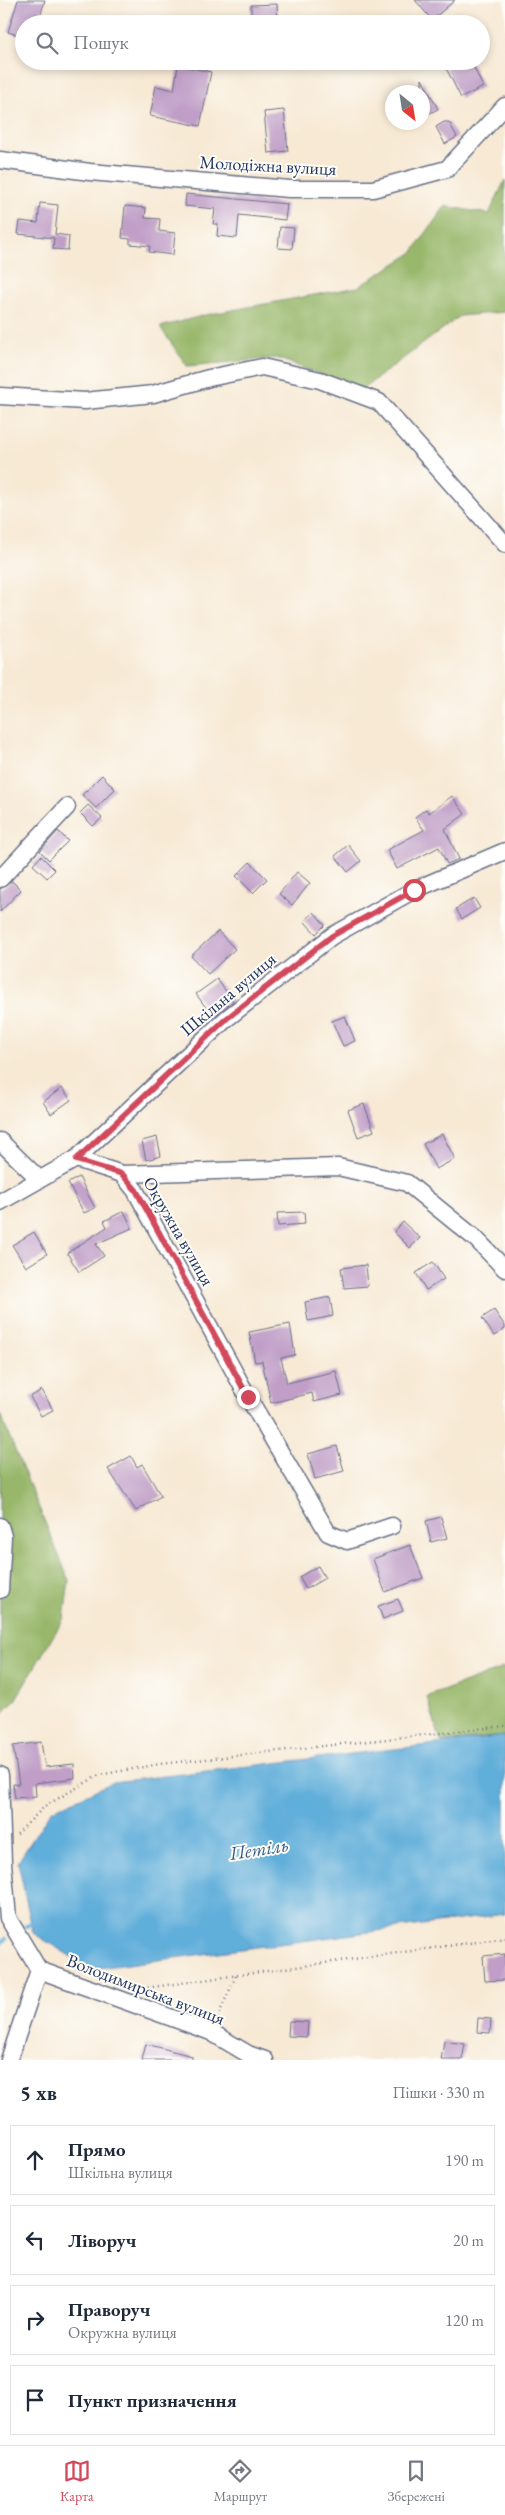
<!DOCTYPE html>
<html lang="uk">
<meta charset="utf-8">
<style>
body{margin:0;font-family:"EB Garamond",serif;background:#f6f6f7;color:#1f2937}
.compass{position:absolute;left:385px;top:85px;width:45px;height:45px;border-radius:50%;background:#fff;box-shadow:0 2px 8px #0003;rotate:150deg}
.stop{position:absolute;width:15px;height:15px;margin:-11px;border:4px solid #d1495b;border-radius:50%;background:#fff}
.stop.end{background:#d1495b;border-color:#fff;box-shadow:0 1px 5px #0008}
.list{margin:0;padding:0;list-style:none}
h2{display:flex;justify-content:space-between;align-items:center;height:65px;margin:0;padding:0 20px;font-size:21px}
h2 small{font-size:16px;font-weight:400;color:#747a83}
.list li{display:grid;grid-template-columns:32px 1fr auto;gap:15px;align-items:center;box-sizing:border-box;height:70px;margin:0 10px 10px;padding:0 10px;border:1px solid #e0e1e3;border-radius:0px}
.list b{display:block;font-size:19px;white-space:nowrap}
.list p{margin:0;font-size:16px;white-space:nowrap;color:#747a83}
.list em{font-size:16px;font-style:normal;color:#747a83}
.icon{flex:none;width:28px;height:28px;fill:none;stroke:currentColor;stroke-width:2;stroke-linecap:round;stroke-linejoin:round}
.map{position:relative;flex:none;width:505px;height:2060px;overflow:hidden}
.search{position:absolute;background:#fff;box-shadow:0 2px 8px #0003;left:15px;right:15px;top:15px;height:55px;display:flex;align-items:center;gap:12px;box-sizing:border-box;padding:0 18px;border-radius:28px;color:#747a83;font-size:19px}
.sheet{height:385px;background:#fff}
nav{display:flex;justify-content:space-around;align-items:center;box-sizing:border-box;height:70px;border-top:1px solid #e0e1e3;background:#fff;font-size:14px;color:#747a83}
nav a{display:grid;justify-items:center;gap:2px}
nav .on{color:#d1495b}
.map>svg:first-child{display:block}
.forest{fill:#98b76a;stroke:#5a7364}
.water{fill:#60aeda;stroke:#3e6e9c}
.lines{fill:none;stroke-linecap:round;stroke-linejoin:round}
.stream{stroke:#60aeda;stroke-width:4.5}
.building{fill:#c09ec7}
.minor-casing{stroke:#687087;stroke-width:19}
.path{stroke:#687087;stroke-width:2.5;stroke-dasharray:1 4;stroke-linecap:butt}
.minor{stroke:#fff;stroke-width:16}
.route{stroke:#d1495b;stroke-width:6}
.labels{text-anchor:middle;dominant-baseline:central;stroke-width:4;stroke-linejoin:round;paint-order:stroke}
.street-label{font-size:18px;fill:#1b2f5e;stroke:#fdfcf7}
.water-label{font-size:19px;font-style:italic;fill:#335b89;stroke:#fdfcf7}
</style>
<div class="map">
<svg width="505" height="2060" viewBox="0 0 505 2060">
<rect width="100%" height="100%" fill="#fdfcf7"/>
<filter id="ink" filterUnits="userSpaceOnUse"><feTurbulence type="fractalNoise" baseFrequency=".02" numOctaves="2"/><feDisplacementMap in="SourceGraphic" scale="10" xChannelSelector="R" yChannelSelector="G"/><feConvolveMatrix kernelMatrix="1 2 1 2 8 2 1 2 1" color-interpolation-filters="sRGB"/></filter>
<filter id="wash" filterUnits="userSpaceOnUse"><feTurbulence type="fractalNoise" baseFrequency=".0096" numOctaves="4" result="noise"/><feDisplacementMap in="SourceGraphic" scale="20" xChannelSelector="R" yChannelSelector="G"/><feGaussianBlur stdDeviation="1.12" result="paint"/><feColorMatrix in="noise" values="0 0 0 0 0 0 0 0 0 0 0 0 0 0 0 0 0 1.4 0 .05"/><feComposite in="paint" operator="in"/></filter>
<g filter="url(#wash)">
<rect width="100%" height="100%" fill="#f7e9d4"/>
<!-- forest -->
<g class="forest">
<path d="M 505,180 L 505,312 L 460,316 L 361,390 L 277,358 L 187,366 L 160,327 L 205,315 L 358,287 L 412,253 L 445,206 L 489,214 Z"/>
<path d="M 0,1414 L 69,1580 L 64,1618 L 14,1702 L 3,1713 L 0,1712 Z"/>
<path d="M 505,1667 L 505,1736 L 441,1742 L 427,1697 Z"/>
</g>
<!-- water -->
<path class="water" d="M 505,1736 L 505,1914 L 91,1969 L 33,1933 L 18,1862 L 51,1811 L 113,1782 Z"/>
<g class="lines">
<!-- stream -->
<g class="stream">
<path d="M 26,1926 L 35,1921"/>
<path d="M 0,1943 L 5,1939"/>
</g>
</g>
<g id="blocks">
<!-- building -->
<g class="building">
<path d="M 18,0 L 45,0 L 38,24 L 24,24 L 24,37 L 8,32 Z"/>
<path d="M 415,0 L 455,0 L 432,20 Z"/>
<path d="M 277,4 L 278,24 L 251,24 L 251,5 Z"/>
<path d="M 458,61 L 471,61 L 483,87 L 461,98 L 446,68 Z"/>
<path d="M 178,65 L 211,72 L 200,126 L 150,116 L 156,86 L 174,90 Z"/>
<path d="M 422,79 L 438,109 L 422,117 Z"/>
<path d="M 284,110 L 288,151 L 268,153 L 264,112 Z"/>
<path d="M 444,122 L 449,122 L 457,137 L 445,144 L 436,127 Z"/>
<path d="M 186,194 L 287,204 L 285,220 L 239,215 L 237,238 L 217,236 L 218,224 L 213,224 L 215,209 L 185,206 Z"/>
<path d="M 40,203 L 58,205 L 55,234 L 69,236 L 68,250 L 53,249 L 54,238 L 18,234 L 20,221 L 38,223 Z"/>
<path d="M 125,206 L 146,208 L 145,218 L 160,219 L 159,231 L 175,233 L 173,255 L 149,252 L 150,246 L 130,244 L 130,239 L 122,238 Z"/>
<path d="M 280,227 L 294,228 L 292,249 L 278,248 Z"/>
<path d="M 102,775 L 115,789 L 96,808 L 82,795 Z"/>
<path d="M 452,796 L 465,814 L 445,829 L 459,859 L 447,864 L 439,847 L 397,869 L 387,850 L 424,830 L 415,817 L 426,809 L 429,813 Z"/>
<path d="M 88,805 L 102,818 L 93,826 L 80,813 Z"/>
<path d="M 58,831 L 68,841 L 49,860 L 40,851 Z"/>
<path d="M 348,845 L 361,861 L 348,872 L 335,856 Z"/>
<path d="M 41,856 L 55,870 L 47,878 L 33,865 Z"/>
<path d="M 250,862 L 267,879 L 253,893 L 236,876 Z"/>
<path d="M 297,872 L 310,883 L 292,905 L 279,894 Z"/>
<path d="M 12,881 L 21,890 L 0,912 L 0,889 Z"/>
<path d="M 474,898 L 480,908 L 462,919 L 456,909 Z"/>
<path d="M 314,912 L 325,925 L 316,934 L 304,921 Z"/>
<path d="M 218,931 L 235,949 L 208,974 L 191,956 Z"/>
<path d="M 217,979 L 233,1001 L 213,1017 L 196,994 Z"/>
<path d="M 345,1016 L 355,1041 L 343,1046 L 332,1021 Z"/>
<path d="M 62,1088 L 71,1100 L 51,1114 L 43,1102 Z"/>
<path d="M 364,1104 L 374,1131 L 358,1137 L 348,1110 Z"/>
<path d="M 442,1134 L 455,1159 L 436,1169 L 423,1144 Z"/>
<path d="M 157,1137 L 161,1156 L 146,1160 L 142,1141 Z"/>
<path d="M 79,1177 L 95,1208 L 84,1213 L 68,1183 Z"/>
<path d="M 124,1211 L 132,1228 L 96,1244 L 104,1256 L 79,1272 L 67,1253 L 107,1227 L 104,1221 Z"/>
<path d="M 304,1212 L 305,1224 L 278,1226 L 277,1213 Z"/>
<path d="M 403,1222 L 420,1238 L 410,1248 L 394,1232 Z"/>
<path d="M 34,1232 L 47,1254 L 26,1267 L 12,1245 Z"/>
<path d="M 433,1262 L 444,1279 L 426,1290 L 416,1273 Z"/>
<path d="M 366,1265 L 368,1286 L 344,1288 L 341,1268 Z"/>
<path d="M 330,1297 L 333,1316 L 308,1321 L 305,1302 Z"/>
<path d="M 494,1310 L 505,1326 L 505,1329 L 494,1336 L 482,1318 Z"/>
<path d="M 290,1324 L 295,1355 L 281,1358 L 287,1383 L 336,1371 L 342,1395 L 314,1402 L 312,1393 L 271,1403 L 262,1361 L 255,1362 L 249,1332 Z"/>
<path d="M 42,1390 L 53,1410 L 41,1416 L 30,1397 Z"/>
<path d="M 337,1446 L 344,1471 L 315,1479 L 308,1454 Z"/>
<path d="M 131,1456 L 137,1467 L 142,1464 L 161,1496 L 136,1511 L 108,1469 Z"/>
<path d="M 441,1517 L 447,1538 L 431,1542 L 426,1521 Z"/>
<path d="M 410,1545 L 423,1578 L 385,1592 L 373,1559 Z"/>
<path d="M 318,1566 L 325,1578 L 306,1589 L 299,1577 Z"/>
<path d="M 398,1599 L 403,1611 L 383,1619 L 378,1606 Z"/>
<path d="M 41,1742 L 45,1767 L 74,1764 L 75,1778 L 35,1783 L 36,1796 L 15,1798 L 13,1784 L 19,1784 L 13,1746 Z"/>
<path d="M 505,1954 L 505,1980 L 485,1981 L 483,1956 Z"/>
<path d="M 478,2018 L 491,2019 L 490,2033 L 477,2032 Z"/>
<path d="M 289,2021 L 308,2022 L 307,2037 L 288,2036 Z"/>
<path d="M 444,2041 L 465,2044 L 462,2060 L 441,2060 Z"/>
<path d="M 146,2044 L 192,2056 L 192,2060 L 142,2060 Z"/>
</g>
</g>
</g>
<g filter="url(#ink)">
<use href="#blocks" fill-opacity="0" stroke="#687087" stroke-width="1"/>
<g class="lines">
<defs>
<g id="minor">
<path d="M 0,160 L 90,172 L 289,189 L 373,189 L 447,169 L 505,106"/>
<path d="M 0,396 L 85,401 L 153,394 L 209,378 L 262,367 L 320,380 L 379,402 L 505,544"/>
<path d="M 0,879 L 67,807"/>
<path d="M 0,1141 L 39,1179"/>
<path d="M 76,1159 L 122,1174"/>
<path d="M 0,1202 L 76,1159 L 226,1019 L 332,936 L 414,890 L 505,851"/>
<path d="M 0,1526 L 3,1536 L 0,1590"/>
<path d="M 392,1526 L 347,1541 L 328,1533 L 248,1397 L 135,1190 L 122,1174 L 338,1167 L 407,1183 L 476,1239 L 505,1269"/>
<path d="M 0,1775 L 3,1863 L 8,1918 L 39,1970"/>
<path d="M 39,1970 L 211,2032 L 248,2054 L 265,2060"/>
<path d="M 9,2060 L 39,1970"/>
</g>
</defs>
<!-- minor casing -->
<use href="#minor" class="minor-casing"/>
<!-- path -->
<g class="path">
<path d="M 17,1834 L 45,1806 L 99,1775 L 160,1764 L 505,1726"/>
<path d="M 138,1989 L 505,1938"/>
<path d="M 217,2018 L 236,1976"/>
</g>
<!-- minor -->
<use href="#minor" class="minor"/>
</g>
</g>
<g class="lines" filter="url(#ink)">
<!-- route -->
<path class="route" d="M 248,1397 L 136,1190 L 122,1174 L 76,1160 L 226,1019 L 332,936 L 414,890"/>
</g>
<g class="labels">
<!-- street labels -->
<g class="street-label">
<text transform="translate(268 165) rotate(3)">Молодіжна вулиця</text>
<text transform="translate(228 994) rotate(-40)">Шкільна вулиця</text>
<text transform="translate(179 1231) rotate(60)">Окружна вулиця</text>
<text transform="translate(146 1989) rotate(21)">Володимирська вулиця</text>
</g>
<!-- water labels -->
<g class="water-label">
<text transform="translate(259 1849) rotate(-9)">Петіль</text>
</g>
</g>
</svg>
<svg class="compass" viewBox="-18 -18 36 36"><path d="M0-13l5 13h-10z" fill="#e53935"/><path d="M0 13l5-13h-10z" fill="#747a83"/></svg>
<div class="stop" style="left:414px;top:890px"></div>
<div class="stop end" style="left:248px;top:1397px"></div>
<div class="search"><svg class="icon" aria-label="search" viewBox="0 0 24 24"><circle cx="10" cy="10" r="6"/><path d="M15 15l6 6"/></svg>Пошук</div>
</div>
<section class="sheet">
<h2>5 хв<small>Пішки · 330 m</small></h2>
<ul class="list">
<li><svg class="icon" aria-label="ahead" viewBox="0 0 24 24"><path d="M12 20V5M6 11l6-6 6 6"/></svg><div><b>Прямо</b><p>Шкільна вулиця</p></div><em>190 m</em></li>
<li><svg class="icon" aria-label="left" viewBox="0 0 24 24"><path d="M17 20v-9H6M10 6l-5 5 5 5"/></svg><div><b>Ліворуч</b></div><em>20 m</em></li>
<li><svg class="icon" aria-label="right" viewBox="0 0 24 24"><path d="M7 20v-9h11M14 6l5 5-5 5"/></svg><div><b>Праворуч</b><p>Окружна вулиця</p></div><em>120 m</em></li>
<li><svg class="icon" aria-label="arrive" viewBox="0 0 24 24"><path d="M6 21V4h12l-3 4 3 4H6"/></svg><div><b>Пункт призначення</b></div></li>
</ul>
</section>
<nav>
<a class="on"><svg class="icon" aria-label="map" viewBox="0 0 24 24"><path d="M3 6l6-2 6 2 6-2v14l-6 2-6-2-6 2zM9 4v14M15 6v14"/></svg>Карта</a>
<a><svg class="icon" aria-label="directions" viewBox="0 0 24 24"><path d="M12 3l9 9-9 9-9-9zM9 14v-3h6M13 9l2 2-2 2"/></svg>Маршрут</a>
<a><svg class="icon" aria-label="saved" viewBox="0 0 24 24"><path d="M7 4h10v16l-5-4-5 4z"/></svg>Збережені</a>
</nav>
